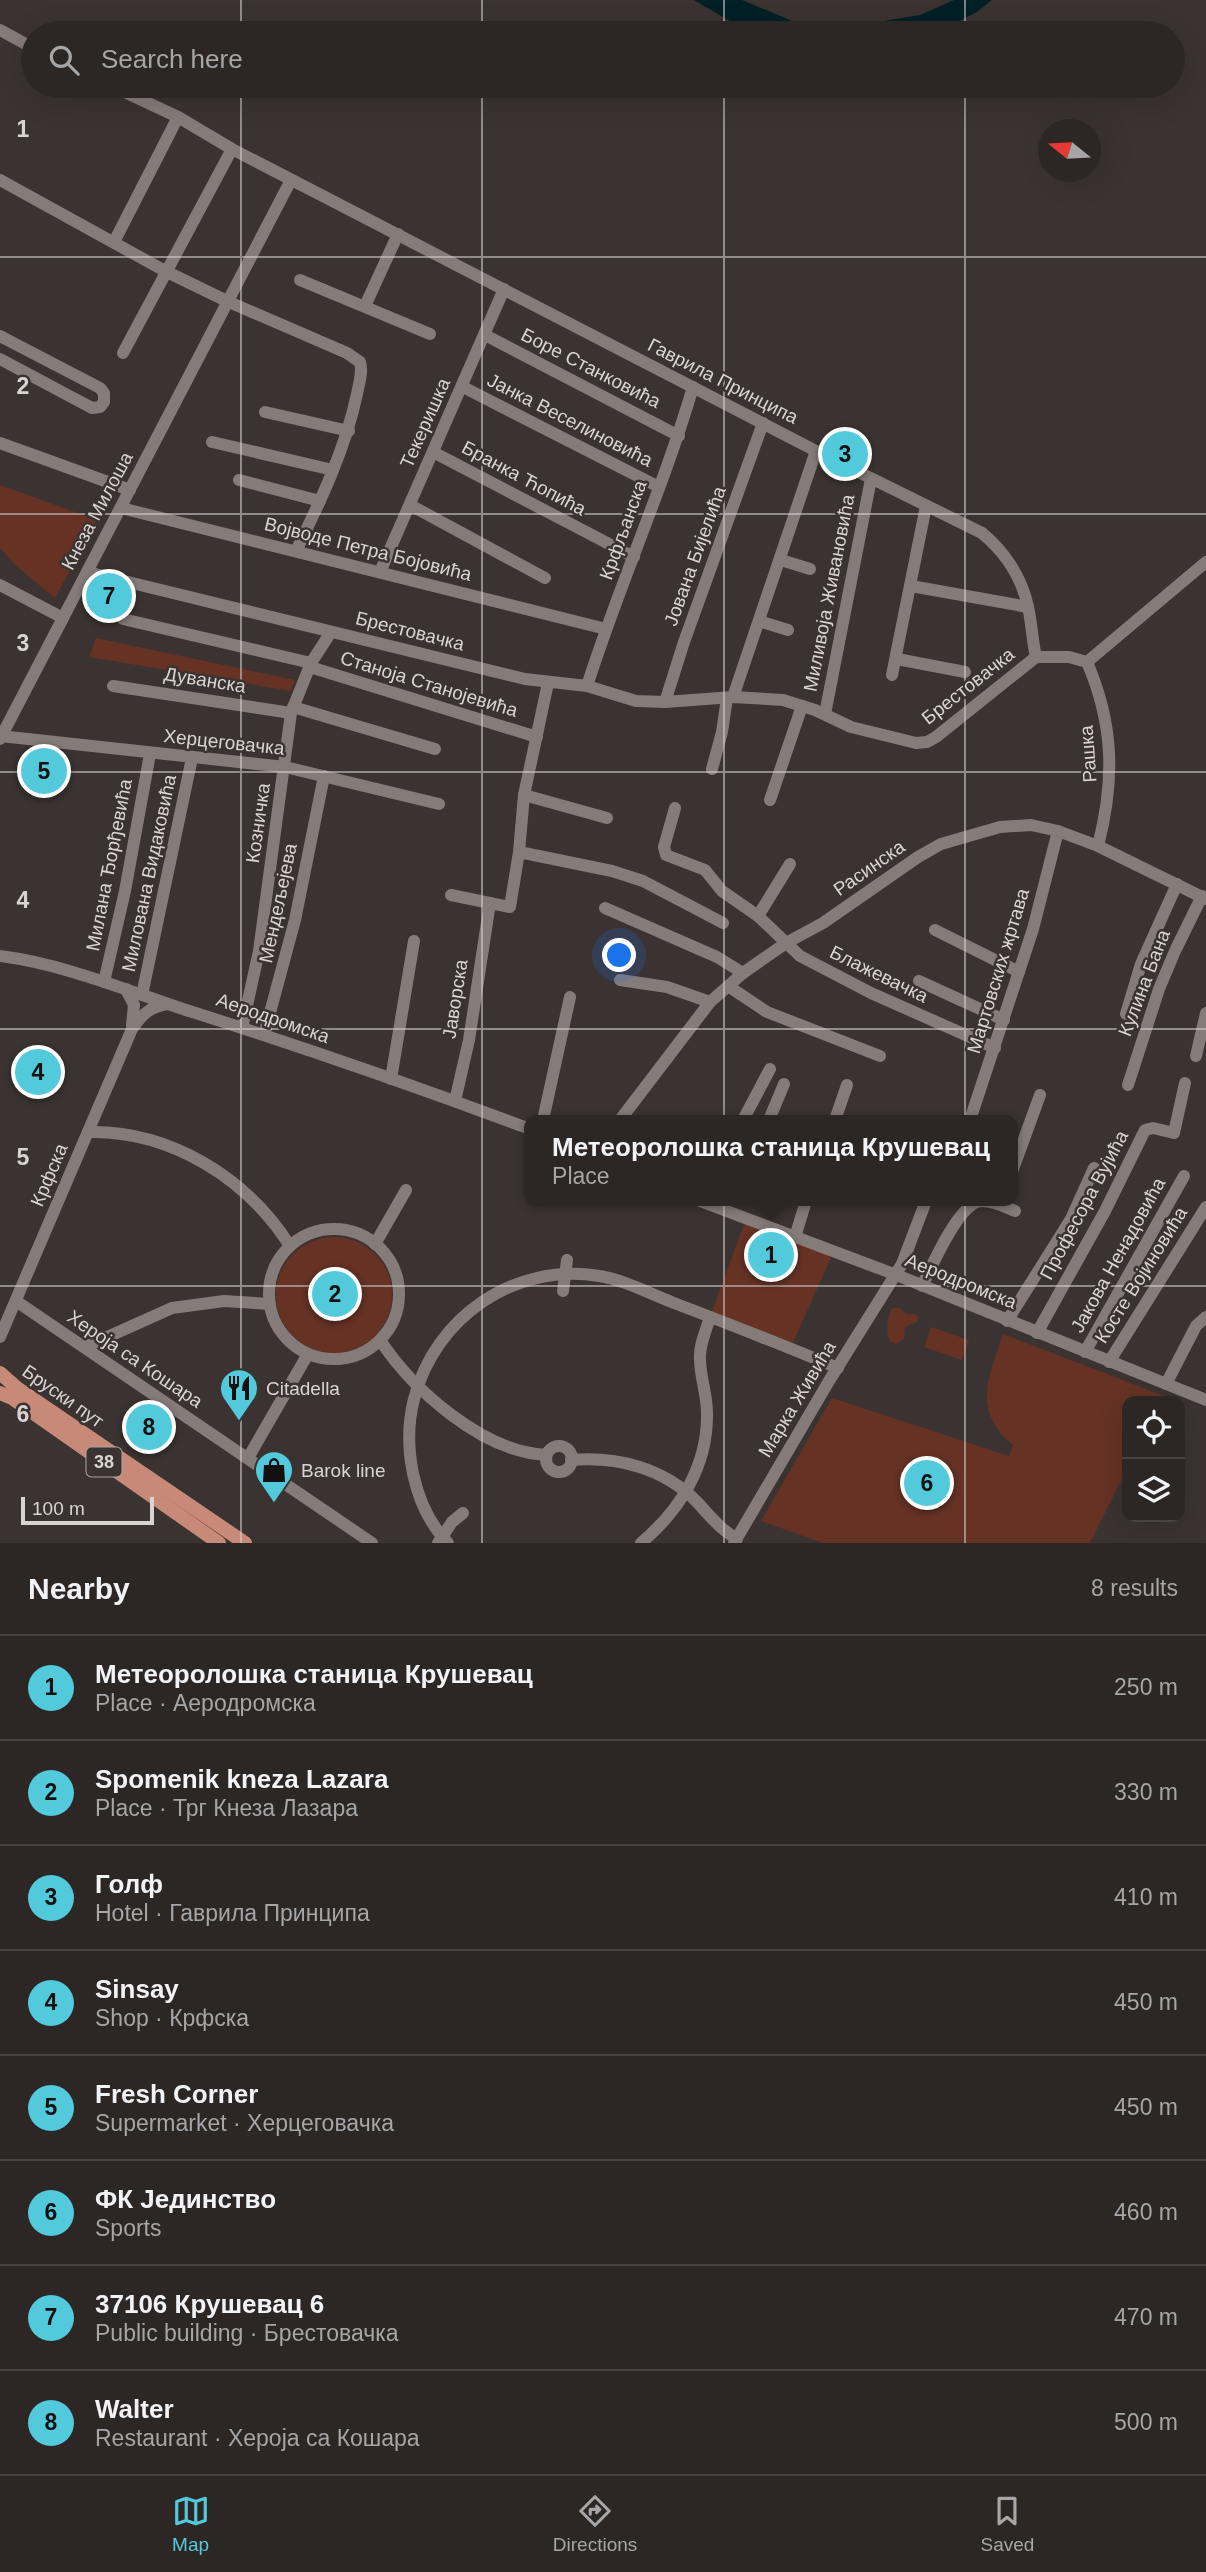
<!DOCTYPE html>
<meta charset="utf-8">
<style>
body{margin:0;font-family:Arial,sans-serif;background:#342e2d;color:#f1f3f6}
.controls{position:absolute;right:21px;bottom:21px;display:grid;overflow:hidden;border-radius:14px;box-shadow:0 7px 28px #0002}
.controls button{width:63px;height:63px;display:grid;place-items:center;padding:0;border:0;border-bottom:2px solid #484342;background:#2c2625;color:#f1f3f6;font:35px sans-serif}
.compass{position:absolute;left:1038px;top:119px;width:63px;height:63px;border-radius:50%;background:#2c2625;box-shadow:0 7px 28px #0002;rotate:288deg}
.scale{position:absolute;left:21px;bottom:18px;width:133px;box-sizing:border-box;padding-left:7px;border:4px solid #d9d4d2;border-top:0;font-size:19px;line-height:24px;white-space:nowrap;color:#d9d4d2;-webkit-text-stroke:5px #3b3331;paint-order:stroke}
.you{position:absolute;left:620px;top:956px;width:24px;height:24px;margin:-18px;border:5px solid #fff;border-radius:50%;background:#1a73e8;box-shadow:0 0 0 10px #1a73e833}
.badge{display:grid;place-items:center;width:46px;height:46px;border-radius:50%;background:#53cadc;color:#111;font-size:23px;font-weight:700}
.pin{position:absolute;translate:-50% -50%;border:4px solid #fff;box-shadow:0 2px 7px #0006}
.popup{position:absolute;left:524px;top:1115px;width:494px;height:91px;box-sizing:border-box;display:grid;place-content:center;border-radius:14px;background:#2c2625;filter:drop-shadow(0 2px 5px #0005);font-size:23px;white-space:nowrap;color:#a6a5a7}
.popup b{font-size:26px;color:#f1f3f6}
.popup::after{content:'';position:absolute;left:50%;top:100%;margin-left:-14px;border:14px solid transparent;border-top-color:#2c2625}
.list{margin:0;padding:0;list-style:none}
h2{display:flex;justify-content:space-between;align-items:center;height:91px;margin:0;padding:0 28px;font-size:30px}
h2 small{font-size:23px;font-weight:400;color:#a6a5a7}
.list li{display:grid;grid-template-columns:46px 1fr auto;gap:21px;align-items:center;box-sizing:border-box;height:105px;padding:0 28px;border-top:2px solid #484342}
.list b{display:block;font-size:26px;white-space:nowrap}
.list p{margin:0;font-size:23px;white-space:nowrap;color:#a6a5a7}
.list em{font-size:23px;font-style:normal;color:#a6a5a7}
.icon{flex:none;width:38px;height:38px;fill:none;stroke:currentColor;stroke-width:2;stroke-linecap:round;stroke-linejoin:round}
.map{position:relative;flex:none;width:1206px;height:1543px;overflow:hidden}
.search{position:absolute;background:#2c2625;box-shadow:0 7px 28px #0002;left:21px;right:21px;top:21px;height:77px;display:flex;align-items:center;gap:18px;box-sizing:border-box;padding:0 24px;border-radius:38px;color:#a6a5a7;font-size:26px}
.sheet{height:931px;background:#2c2625}
nav{display:flex;justify-content:space-around;align-items:center;box-sizing:border-box;height:98px;border-top:2px solid #484342;background:#2c2625;font-size:19px;color:#a6a5a7}
nav a{display:grid;justify-items:center;gap:4px}
nav .on{color:#53cadc}
.map>svg:first-child{display:block}
.green{fill:#653224}
.water{fill:#002126}
.lines{fill:none;stroke-linecap:round;stroke-linejoin:round}
.minor{stroke:#857c79;stroke-width:12}
.major{stroke:#c88a78;stroke-width:14}
.grid{fill:none;stroke:#d9d4d2;stroke-width:2;stroke-opacity:0.55}
.labels{text-anchor:middle;dominant-baseline:central;stroke-width:5;stroke-linejoin:round;paint-order:stroke}
.shield{fill:#3b3331;stroke:#aaa4a2;stroke-width:2}
.shield-label{font-size:18px;font-weight:bold;fill:#d9d4d2}
.street-label{font-size:19px;fill:#d9d4d2;stroke:#3b3331}
.poi-label{font-size:19px;fill:#d9d4d2;stroke:#3b3331;text-anchor:start}
.grid-label{font-size:23px;text-anchor:middle;font-weight:bold;fill:#d9d4d2;stroke:#3b3331;stroke-width:5;stroke-linejoin:round;paint-order:stroke}
</style>
<div class="map">
<svg width="1206" height="1543" viewBox="0 0 1206 1543">
<rect width="100%" height="100%" fill="#3b3331"/>
<!-- green -->
<g class="green">
<path d="M 0,485 L 97,520 L 55,598 L 15,565 L 0,548 Z"/>
<path d="M 96,638 L 295,680 L 291,691 L 89,657 Z"/>
<path d="M 748,1213 L 836,1246 L 793,1343 L 712,1312 Z"/>
<circle cx="334" cy="1295" r="58"/>
<path d="M 893,1308 L 900,1308 L 906,1314 L 915,1314 L 918,1317 L 917,1322 L 905,1327 L 904,1339 L 897,1344 L 891,1342 C 885,1335 887,1314 893,1308 Z"/>
<path d="M 931,1327 L 969,1340 L 962,1360 L 924,1347 Z"/>
<path d="M 1003,1334 L 1164,1396 L 1161,1401 L 1127,1401 L 1127,1469 L 1090,1543 L 823,1543 L 761,1521 L 832,1398 L 1009,1456 L 1013,1445 C 971,1410 989,1377 1003,1334 Z"/>
</g>
<!-- water -->
<path class="water" d="M 694,0 L 742,0 L 795,22 L 831,26 L 866,24 L 920,15 L 954,0 L 992,0 L 977,12 L 936,33 L 750,33 Z"/>
<g class="lines">
<!-- minor -->
<g class="minor">
<path d="M 0,30 L 33,48"/>
<path d="M 112,86 L 178,117 L 232,149 L 816,451 L 982,533 C 1005,552 1022,578 1028,607 C 1032,624 1032,640 1036,657"/>
<path d="M 0,180 L 167,272 L 229,302 L 347,353 L 360,362 C 363,372 359,383 357,394 C 345,450 321,500 296,551"/>
<path d="M 114,242 L 178,117"/>
<path d="M 300,280 L 430,334"/>
<path d="M 365,306 L 398,234"/>
<path d="M 485,335 L 679,436"/>
<path d="M 0,336 L 100,388 L 104,393 L 104,402 L 100,407 L 92,408 L 0,359"/>
<path d="M 123,353 L 232,149"/>
<path d="M 463,387 L 659,487"/>
<path d="M 265,412 L 349,431"/>
<path d="M 212,442 L 333,470"/>
<path d="M 0,443 L 130,490"/>
<path d="M 433,452 L 634,557"/>
<path d="M 239,480 L 320,501"/>
<path d="M 410,505 L 545,578"/>
<path d="M 121,508 L 606,629"/>
<path d="M 781,560 L 810,569"/>
<path d="M 87,572 L 525,679 L 587,686 L 636,701 L 665,702 L 733,697 L 783,700 L 815,710 L 851,727 L 916,743 L 927,742 L 936,737 L 1036,657"/>
<path d="M 380,572 L 504,289"/>
<path d="M 0,585 L 63,618"/>
<path d="M 911,586 L 1028,607"/>
<path d="M 123,619 L 311,663"/>
<path d="M 759,621 L 788,630"/>
<path d="M 1036,657 L 1069,657 L 1087,662 C 1114,725 1115,780 1098,846"/>
<path d="M 897,659 L 965,672"/>
<path d="M 1087,662 L 1206,562"/>
<path d="M 310,667 L 537,737"/>
<path d="M 892,675 L 926,506"/>
<path d="M 113,686 L 291,713"/>
<path d="M 587,686 C 619,585 663,489 693,387"/>
<path d="M 733,697 L 816,451"/>
<path d="M 665,702 L 684,642 L 763,423"/>
<path d="M 293,707 L 435,749"/>
<path d="M 825,714 L 871,479"/>
<path d="M 0,736 L 285,767 L 439,804"/>
<path d="M 0,739 L 291,180"/>
<path d="M 712,769 L 722,732 L 727,698"/>
<path d="M 524,795 L 607,818"/>
<path d="M 770,800 L 802,706"/>
<path d="M 675,808 L 664,847 L 666,855 L 705,870 L 722,891 L 758,916 L 800,956 L 871,993 L 995,1048"/>
<path d="M 519,852 L 612,871 L 643,881 L 723,923"/>
<path d="M 451,895 L 510,907 L 519,852 L 524,795 L 548,683"/>
<path d="M 605,908 L 717,957 L 743,973"/>
<path d="M 758,916 L 790,864"/>
<path d="M 935,930 L 1019,972"/>
<path d="M 0,956 C 63,964 123,989 183,1009 C 300,1046 415,1086 530,1129"/>
<path d="M 620,980 L 667,987 L 710,1002"/>
<path d="M 919,981 L 1004,1020"/>
<path d="M 104,982 L 125,891 L 150,754"/>
<path d="M 728,986 L 767,1012 L 880,1056"/>
<path d="M 126,989 L 134,1005 L 132,1025"/>
<path d="M 142,995 L 192,758"/>
<path d="M 1126,1014 L 1141,964 L 1177,884"/>
<path d="M 242,1028 L 259,951 L 291,713 L 311,663 L 331,632"/>
<path d="M 264,1035 L 295,920 L 324,776"/>
<path d="M 1196,1056 L 1206,1013"/>
<path d="M 391,1079 L 414,941"/>
<path d="M 1128,1085 L 1159,989 L 1175,951 L 1202,896"/>
<path d="M 455,1101 L 469,1040 L 490,903"/>
<path d="M 543,1120 L 570,997"/>
<path d="M 620,1120 L 710,1002 L 743,973 L 786,943 L 823,923 L 918,857 L 941,844 L 1000,827 L 1031,825 L 1058,831 L 1098,846 L 1206,899"/>
<path d="M 743,1120 L 770,1069"/>
<path d="M 769,1120 L 784,1084"/>
<path d="M 835,1120 L 847,1085"/>
<path d="M 970,1120 L 1033,929 L 1058,831"/>
<path d="M 88,1132 C 170,1130 247,1178 290,1246"/>
<path d="M 1012,1172 L 1040,1095"/>
<path d="M 700,1201 L 894,1274 L 1206,1400"/>
<circle cx="334" cy="1294" r="65"/>
<path d="M 795,1237 L 806,1201"/>
<path d="M 375,1244 L 406,1190"/>
<path d="M 922,1286 C 932,1266 956,1210 977,1202 C 988,1198 1005,1207 1015,1211"/>
<path d="M 563,1291 L 567,1260"/>
<path d="M 16,1301 L 372,1543"/>
<path d="M 1007,1321 L 1071,1219 L 1094,1168"/>
<path d="M 1037,1333 L 1105,1211 L 1145,1130 L 1153,1128 L 1174,1133 L 1185,1083"/>
<path d="M 0,1337 L 132,1029 C 142,1015 149,1007 167,1004"/>
<path d="M 380,1340 C 413,1390 483,1452 546,1455"/>
<path d="M 85,1347 L 172,1308 L 224,1301 L 270,1304"/>
<path d="M 1085,1352 L 1184,1176"/>
<path d="M 1109,1362 L 1206,1207"/>
<path d="M 1166,1384 L 1196,1326 L 1206,1317"/>
<circle cx="559" cy="1459" r="13"/>
<path d="M 248,1458 L 308,1354"/>
<path d="M 571,1460 C 617,1456 664,1468 697,1502 C 710,1516 720,1529 737,1539"/>
<path d="M 438,1543 L 452,1522 L 463,1513"/>
<path d="M 448,1543 C 413,1507 402,1446 414,1399 C 435,1317 515,1262 599,1276 C 625,1280 650,1294 674,1303 C 729,1324 783,1345 838,1368"/>
<path d="M 641,1543 C 680,1510 708,1466 707,1413 C 707,1394 700,1377 700,1359 C 699,1345 706,1331 710,1317"/>
<path d="M 734,1543 L 829,1381 L 902,1264 L 926,1201"/>
</g>
<!-- major -->
<g class="major">
<path d="M 0,1373 L 17,1388 L 245,1543"/>
<path d="M 0,1393 L 12,1398 L 219,1543"/>
</g>
</g>
<!-- grid -->
<path class="grid" d="M 241,0 L 241,33M 482,0 L 482,33M 724,0 L 724,33M 965,0 L 965,33M 241,86 L 241,1543M 482,86 L 482,1543M 724,86 L 724,1543M 965,86 L 965,1543M 0,257 L 1206,257M 0,514 L 1206,514M 0,772 L 1206,772M 0,1029 L 1206,1029M 0,1286 L 1206,1286"/>
<!-- icons -->
<defs>
<symbol id="restaurant-pin" viewBox="-11 -11 22 30"><path d="M0 17L-7.5 6A9.5 9.5 0 1 1 7.5 6Z" fill="#53cadc" stroke="#3b3331"/><path d="M-5-6h1v4h1v-4h1v4h1v-4h1v5L-1.5 .5V6h-2V.5L-5-1ZM5-6V6H3V1.5H1.5Q1.5-4 5-6Z" fill="#111"/></symbol>
<symbol id="shop-pin" viewBox="-11 -11 22 30"><path d="M0 17L-7.5 6A9.5 9.5 0 1 1 7.5 6Z" fill="#53cadc" stroke="#3b3331"/><path d="M-5-2.5h2.3a2.7 3.5 0 0 1 5.4 0H5L5.5 6h-11ZM-1.5-2.5h3a1.5 2.3 0 0 0-3 0Z" fill="#111"/></symbol>
</defs>
<g fill-rule="evenodd">
<use href="#restaurant-pin" x="217" y="1366" width="44" height="60"/>
<use href="#shop-pin" x="252" y="1448" width="44" height="60"/>
</g>
<g class="labels">
<!-- shield labels -->
<rect class="shield" x="86.5" y="1447.5" width="35" height="29" rx="5"/>
<g class="shield-label">
<text x="104" y="1462">38</text>
</g>
<!-- street labels -->
<g class="street-label">
<text transform="translate(591 368) rotate(27)">Боре Станковића</text>
<text transform="translate(723 381) rotate(27)">Гаврила Принципа</text>
<text transform="translate(570 420) rotate(27)">Јанка Веселиновића</text>
<text transform="translate(425 423) rotate(-66)">Текеришка</text>
<text transform="translate(524 478) rotate(28)">Бранка Ћопића</text>
<text transform="translate(97 511) rotate(-62)">Кнеза Милоша</text>
<text transform="translate(623 530) rotate(-70)">Крфљанска</text>
<text transform="translate(368 549) rotate(14)">Војводе Петра Бојовића</text>
<text transform="translate(695 556) rotate(-70)">Јована Бијелића</text>
<text transform="translate(829 593) rotate(-79)">Миливоја Живановића</text>
<text transform="translate(410 631) rotate(14)">Брестовачка</text>
<text transform="translate(205 680) rotate(9)">Дуванска</text>
<text transform="translate(429 684) rotate(17)">Станоја Станојевића</text>
<text transform="translate(968 686) rotate(-38)">Брестовачка</text>
<text transform="translate(224 742) rotate(6)">Херцеговачка</text>
<text transform="translate(1088 754) rotate(-94)">Рашка</text>
<text transform="translate(258 823) rotate(-82)">Козничка</text>
<text transform="translate(109 865) rotate(-79)">Милана Ђорђевића</text>
<text transform="translate(869 868) rotate(-35)">Расинска</text>
<text transform="translate(149 873) rotate(-78)">Милована Видаковића</text>
<text transform="translate(278 903) rotate(-78)">Мендељејева</text>
<text transform="translate(998 971) rotate(-73)">Мартовских жртава</text>
<text transform="translate(879 974) rotate(26)">Блажевачка</text>
<text transform="translate(1144 983) rotate(-69)">Кулина Бана</text>
<text transform="translate(455 999) rotate(-81)">Јаворска</text>
<text transform="translate(273 1018) rotate(19)">Аеродромска</text>
<text transform="translate(49 1175) rotate(-67)">Крфска</text>
<text transform="translate(1084 1205) rotate(-62)">Професора Вујића</text>
<text transform="translate(1118 1255) rotate(-61)">Јакова Ненадовића</text>
<text transform="translate(1141 1275) rotate(-58)">Косте Војиновића</text>
<text transform="translate(961 1281) rotate(22)">Аеродромска</text>
<text transform="translate(135 1359) rotate(34)">Хероја са Кошара</text>
<text transform="translate(63 1396) rotate(35)">Бруски пут</text>
<text transform="translate(797 1399) rotate(-59)">Марка Живића</text>
</g>
<!-- poi labels -->
<g class="poi-label">
<text x="266" y="1388">Citadella</text>
<text x="301" y="1470">Barok line</text>
</g>
</g>
<g class="grid-label">
<text x="23" y="137">1</text>
<text x="23" y="394">2</text>
<text x="23" y="651">3</text>
<text x="23" y="908">4</text>
<text x="23" y="1165">5</text>
<text x="23" y="1422">6</text>
</g>
</svg>
<div class="controls">
<button><svg class="icon" aria-label="locate" viewBox="0 0 24 24"><circle cx="12" cy="12" r="6"/><path d="M12 2v4M12 18v4M2 12h4M18 12h4"/></svg></button>
<button><svg class="icon" aria-label="layers" viewBox="0 0 24 24"><path d="M12 4l9 5-9 5-9-5zM3 14l9 5 9-5"/></svg></button>
</div>
<svg class="compass" viewBox="-18 -18 36 36"><path d="M0-13l5 13h-10z" fill="#e53935"/><path d="M0 13l5-13h-10z" fill="#a6a5a7"/></svg>
<div class="scale">100 m</div>
<div class="you"></div>
<div class="pin badge" style="left:771px;top:1255px">1</div>
<div class="popup"><b>Метеоролошка станица Крушевац</b>Place</div>
<div class="pin badge" style="left:335px;top:1294px">2</div>
<div class="pin badge" style="left:845px;top:454px">3</div>
<div class="pin badge" style="left:38px;top:1072px">4</div>
<div class="pin badge" style="left:44px;top:771px">5</div>
<div class="pin badge" style="left:927px;top:1483px">6</div>
<div class="pin badge" style="left:109px;top:596px">7</div>
<div class="pin badge" style="left:149px;top:1427px">8</div>
<div class="search"><svg class="icon" aria-label="search" viewBox="0 0 24 24"><circle cx="10" cy="10" r="6"/><path d="M15 15l6 6"/></svg>Search here</div>
</div>
<section class="sheet">
<h2>Nearby<small>8 results</small></h2>
<ul class="list">
<li><span class="badge">1</span><div><b>Метеоролошка станица Крушевац</b><p>Place · Аеродромска</p></div><em>250 m</em></li>
<li><span class="badge">2</span><div><b>Spomenik kneza Lazara</b><p>Place · Трг Кнеза Лазара</p></div><em>330 m</em></li>
<li><span class="badge">3</span><div><b>Голф</b><p>Hotel · Гаврила Принципа</p></div><em>410 m</em></li>
<li><span class="badge">4</span><div><b>Sinsay</b><p>Shop · Крфска</p></div><em>450 m</em></li>
<li><span class="badge">5</span><div><b>Fresh Corner</b><p>Supermarket · Херцеговачка</p></div><em>450 m</em></li>
<li><span class="badge">6</span><div><b>ФК Јединство</b><p>Sports</p></div><em>460 m</em></li>
<li><span class="badge">7</span><div><b>37106 Крушевац 6</b><p>Public building · Брестовачка</p></div><em>470 m</em></li>
<li><span class="badge">8</span><div><b>Walter</b><p>Restaurant · Хероја са Кошара</p></div><em>500 m</em></li>
</ul>
</section>
<nav>
<a class="on"><svg class="icon" aria-label="map" viewBox="0 0 24 24"><path d="M3 6l6-2 6 2 6-2v14l-6 2-6-2-6 2zM9 4v14M15 6v14"/></svg>Map</a>
<a><svg class="icon" aria-label="directions" viewBox="0 0 24 24"><path d="M12 3l9 9-9 9-9-9zM9 14v-3h6M13 9l2 2-2 2"/></svg>Directions</a>
<a><svg class="icon" aria-label="saved" viewBox="0 0 24 24"><path d="M7 4h10v16l-5-4-5 4z"/></svg>Saved</a>
</nav>
